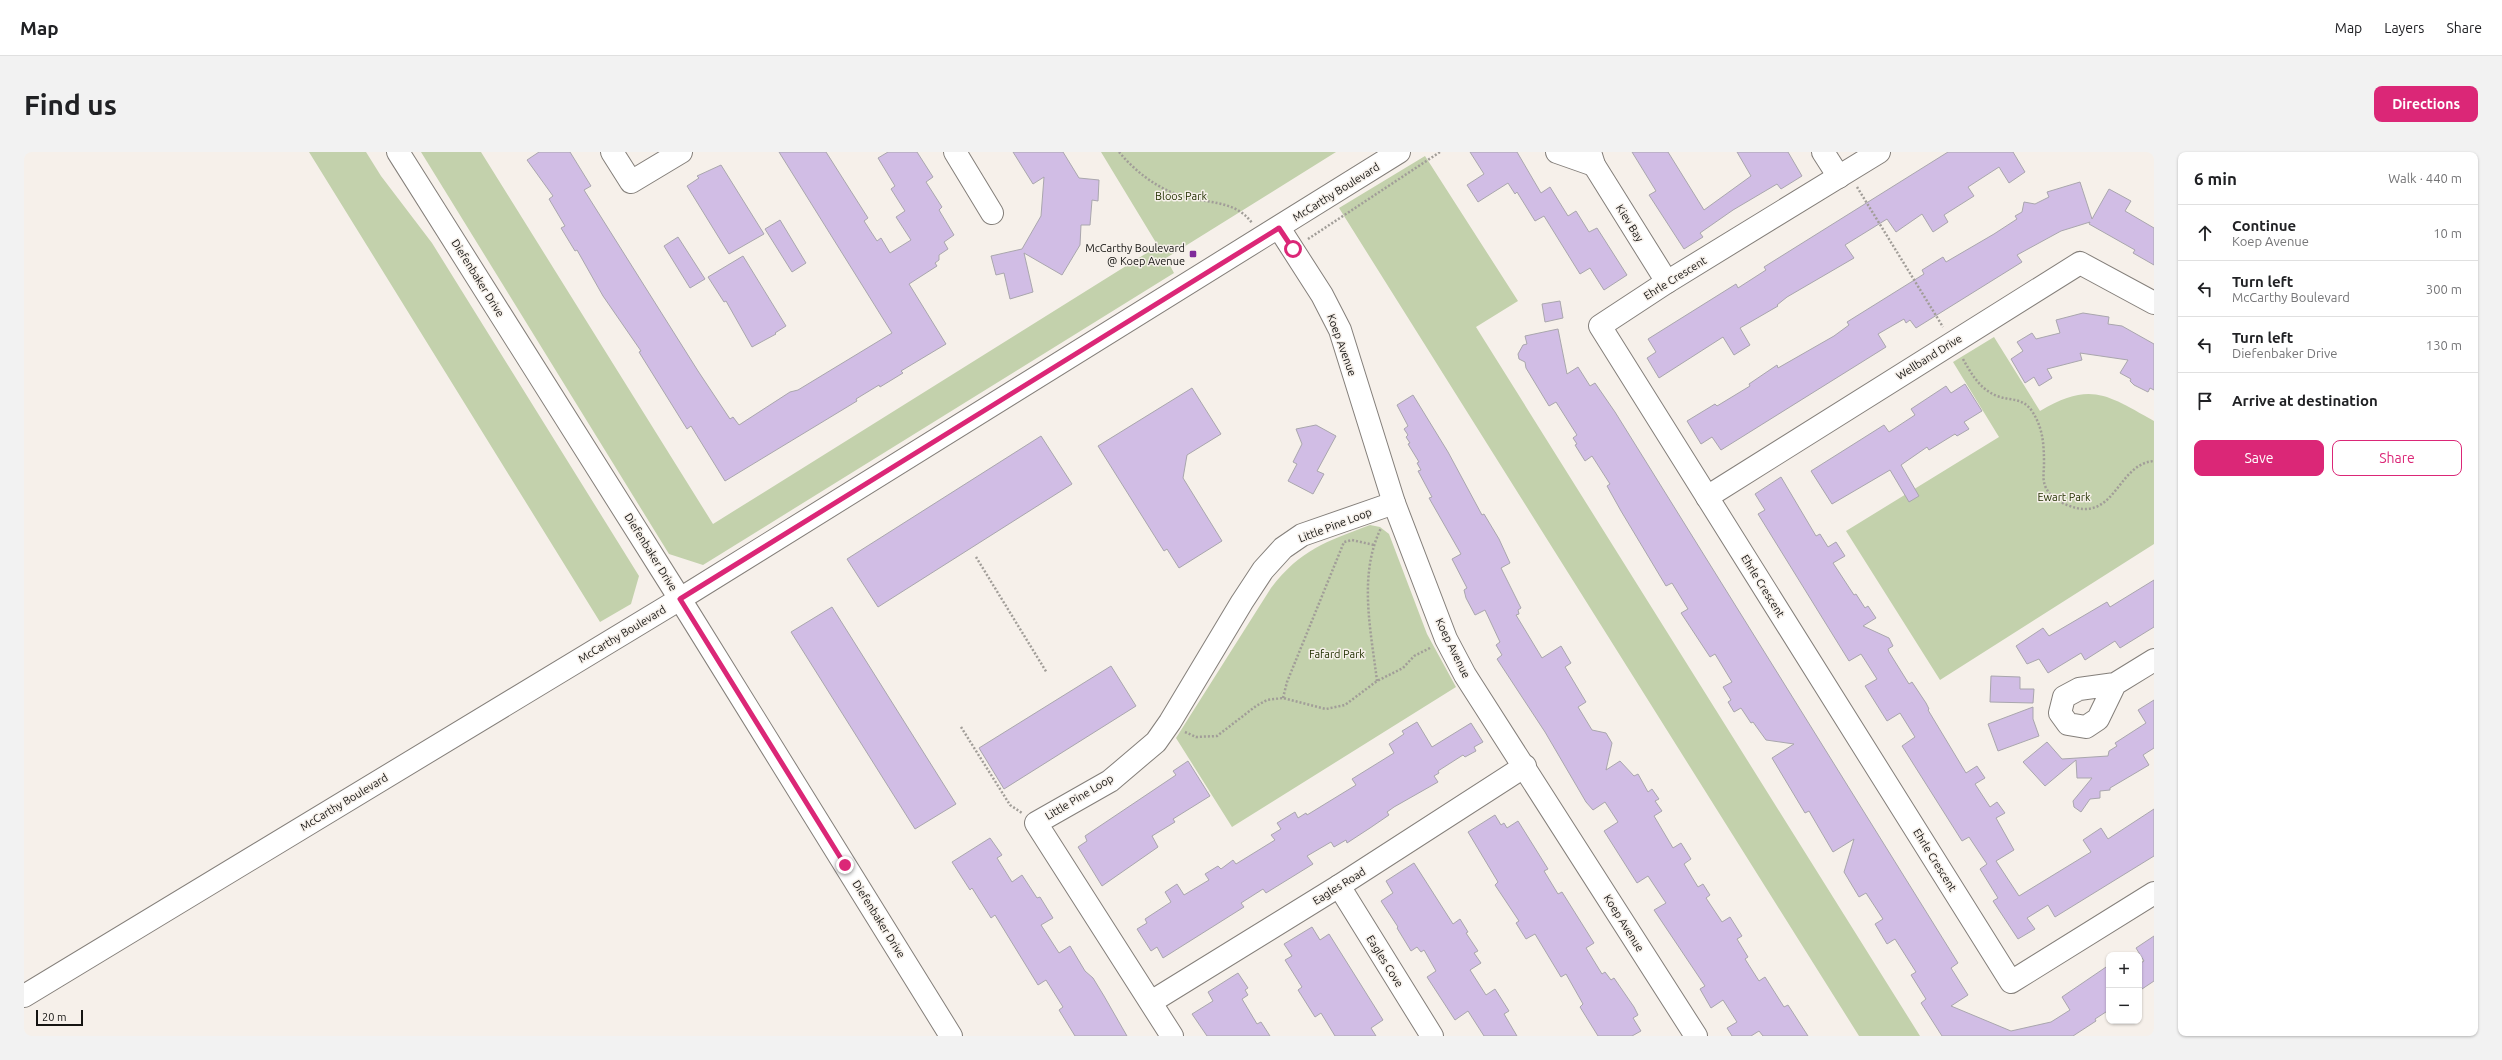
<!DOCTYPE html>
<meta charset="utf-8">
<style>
body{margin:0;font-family:Ubuntu,sans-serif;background:#f2f2f2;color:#202124}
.controls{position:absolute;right:12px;bottom:12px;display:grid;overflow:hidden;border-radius:8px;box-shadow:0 1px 3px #0004}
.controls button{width:36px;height:36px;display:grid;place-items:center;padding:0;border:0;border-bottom:1px solid #e0e0e0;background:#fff;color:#202124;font:20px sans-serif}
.scale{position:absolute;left:12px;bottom:10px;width:47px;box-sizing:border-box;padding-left:4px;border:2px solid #151412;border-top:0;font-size:11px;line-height:14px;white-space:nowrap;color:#151412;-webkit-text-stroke:3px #f6f0ea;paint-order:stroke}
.stop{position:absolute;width:12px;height:12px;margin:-9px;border:3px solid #db2777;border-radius:50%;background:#fff}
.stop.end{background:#db2777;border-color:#fff;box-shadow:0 1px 4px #0008}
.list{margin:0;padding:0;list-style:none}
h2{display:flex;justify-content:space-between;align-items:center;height:52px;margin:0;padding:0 16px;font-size:17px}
h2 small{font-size:13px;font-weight:400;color:#757577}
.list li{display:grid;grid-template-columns:26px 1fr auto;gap:12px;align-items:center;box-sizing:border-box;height:56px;padding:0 16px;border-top:1px solid #e0e0e0}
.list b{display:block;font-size:15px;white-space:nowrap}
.list p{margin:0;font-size:13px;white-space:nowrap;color:#757577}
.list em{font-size:13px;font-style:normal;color:#757577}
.actions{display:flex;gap:8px;padding:12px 16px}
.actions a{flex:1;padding:9px 0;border:1px solid #db2777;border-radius:8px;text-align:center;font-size:14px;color:#db2777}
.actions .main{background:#db2777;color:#fff}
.icon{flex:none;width:22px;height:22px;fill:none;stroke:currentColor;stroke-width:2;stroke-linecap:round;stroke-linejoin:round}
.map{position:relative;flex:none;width:2130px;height:884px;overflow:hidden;border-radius:8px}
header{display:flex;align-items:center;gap:24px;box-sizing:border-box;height:56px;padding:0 20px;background:#fff;border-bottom:1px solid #e0e0e0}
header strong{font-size:19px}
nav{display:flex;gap:22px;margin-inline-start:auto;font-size:14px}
.intro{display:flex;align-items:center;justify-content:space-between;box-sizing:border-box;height:96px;padding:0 24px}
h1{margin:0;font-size:28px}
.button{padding:10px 18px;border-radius:8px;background:#db2777;color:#fff;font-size:14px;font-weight:700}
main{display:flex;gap:24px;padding:0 24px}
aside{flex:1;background:#fff;border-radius:8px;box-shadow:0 1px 3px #0004}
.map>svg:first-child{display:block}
.green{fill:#c3d1ac}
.building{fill:#d1bde5;stroke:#a9a6ad}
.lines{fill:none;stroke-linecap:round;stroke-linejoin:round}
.minor-casing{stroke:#847f7a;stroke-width:24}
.major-casing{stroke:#847f7a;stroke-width:24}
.path{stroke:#a19d98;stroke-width:2.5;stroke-dasharray:2 2;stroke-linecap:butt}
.minor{stroke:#fff;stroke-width:22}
.major{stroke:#fff;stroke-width:22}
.route{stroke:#db2777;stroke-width:5}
.poi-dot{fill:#7f2b9a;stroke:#f6f0ea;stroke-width:1.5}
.labels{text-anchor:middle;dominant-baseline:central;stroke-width:3;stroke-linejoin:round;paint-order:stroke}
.street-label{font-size:11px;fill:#151412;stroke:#f6f0ea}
.park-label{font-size:11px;fill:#233102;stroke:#f6f0ea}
.poi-label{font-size:11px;fill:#151412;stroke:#f6f0ea;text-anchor:end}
</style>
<header>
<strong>Map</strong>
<nav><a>Map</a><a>Layers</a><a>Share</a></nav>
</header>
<div class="intro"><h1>Find us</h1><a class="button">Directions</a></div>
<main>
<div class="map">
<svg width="2130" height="884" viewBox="0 0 2130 884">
<rect width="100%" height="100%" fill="#f6f0ea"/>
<!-- green -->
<g class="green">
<path d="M 285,0 L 342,0 L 357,24 L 408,91 L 615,424 L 607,452 L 576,470 Z"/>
<path d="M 397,0 L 457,0 L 689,372 L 1134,94 L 1077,0 L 1312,0 L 1142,106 L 1150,121 L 679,413 L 645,402 Z"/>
<path d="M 1401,4 L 1494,149 L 1452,175 L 1896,884 L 1835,884 L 1315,56 Z"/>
<path d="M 1970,185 L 2016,259 C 2067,229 2083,243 2130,269 L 2130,392 L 1916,528 L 1822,379 L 1975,285 L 1929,210 Z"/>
<path d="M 1346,373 L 1356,375 L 1365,382 L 1403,482 L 1432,535 L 1208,675 L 1152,586 L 1247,436 C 1277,397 1302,390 1346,373 Z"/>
</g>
<!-- building -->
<g class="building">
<path d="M 515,0 L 546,0 L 567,34 L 560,38 L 674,219 L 706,267 L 709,265 L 715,273 L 766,240 L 774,238 L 868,181 L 755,0 L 802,0 L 844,66 L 840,69 L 853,89 L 857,86 L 866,101 L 887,88 L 872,65 L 881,59 L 867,37 L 871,34 L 854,6 L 864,0 L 893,0 L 909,25 L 902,30 L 918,55 L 915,58 L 930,83 L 920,90 L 924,97 L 915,103 L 915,108 L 911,111 L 913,114 L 885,132 L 922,192 L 877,219 L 879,221 L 856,235 L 855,233 L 832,247 L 833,249 L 701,329 L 667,274 L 663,277 L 615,200 L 617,199 L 579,144 L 553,98 L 551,99 L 537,76 L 541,74 L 525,47 L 529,44 L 503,8 Z"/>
<path d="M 989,0 L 1039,0 L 1055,26 L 1075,28 L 1074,49 L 1068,48 L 1066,73 L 1057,73 L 1056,93 L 1038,123 L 1000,101 L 1009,140 L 986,147 L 980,121 L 972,123 L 967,104 L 998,97 L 1017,64 L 1020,25 L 1009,32 Z"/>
<path d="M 1446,0 L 1493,0 L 1517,41 L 1526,35 L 1544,64 L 1552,59 L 1565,80 L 1573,76 L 1603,123 L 1580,138 L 1566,116 L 1556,122 L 1520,64 L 1511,69 L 1493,40 L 1491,42 L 1484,31 L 1454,50 L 1443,33 L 1460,22 Z"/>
<path d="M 1608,0 L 1644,0 L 1680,58 L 1727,24 L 1713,0 L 1764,0 L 1778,24 L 1757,37 L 1753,32 L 1709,58 L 1676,81 L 1679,85 L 1660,97 L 1625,43 L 1632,39 Z"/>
<path d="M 1924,0 L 1989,0 L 2001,20 L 1985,31 L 1975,15 L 1944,35 L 1950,44 L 1920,63 L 1924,70 L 1909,80 L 1898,62 L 1872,80 L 1863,67 L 1821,93 L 1830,106 L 1763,145 L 1753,153 L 1754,154 L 1716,176 L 1726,193 L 1710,203 L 1699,185 L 1635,226 L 1623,206 L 1632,200 L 1624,187 L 1712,132 L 1714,136 L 1742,118 L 1740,115 Z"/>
<path d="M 697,13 L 740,82 L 705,102 L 663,34 L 675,26 L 673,24 Z"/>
<path d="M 2056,30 L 2068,67 L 2085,37 L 2107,49 L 2101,59 L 2130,76 L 2130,113 L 2109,101 L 2111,98 L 2065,72 L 2066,70 L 2037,79 L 1993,103 L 1998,110 L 1892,176 L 1886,168 L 1882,171 L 1880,167 L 1854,182 L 1862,195 L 1697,298 L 1688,285 L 1677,292 L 1663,269 L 1691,252 L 1693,254 L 1726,234 L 1725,232 L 1753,213 L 1754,216 L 1810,184 L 1825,173 L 1823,170 L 1900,122 L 1898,118 L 1919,105 L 1922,110 L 1970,82 L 1993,67 L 1991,64 L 1998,60 L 2000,50 L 2011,52 L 2025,45 L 2023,40 Z"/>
<path d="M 756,68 L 782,111 L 768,120 L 741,77 Z"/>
<path d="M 654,85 L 681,127 L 666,136 L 640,94 Z"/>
<path d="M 719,104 L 762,174 L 751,181 L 752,182 L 728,195 L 702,149 L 700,150 L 684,125 Z"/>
<path d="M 1536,149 L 1539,166 L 1521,170 L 1518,152 Z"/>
<path d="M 2059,161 L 2085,165 L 2084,172 L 2098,174 L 2130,192 L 2130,238 L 2126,236 L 2124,240 L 2110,233 L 2106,229 L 2107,227 L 2096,221 L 2104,208 L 2056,201 L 2058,208 L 2023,217 L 2028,226 L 2015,234 L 2010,225 L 2001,231 L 1987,207 L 1999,199 L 1993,190 L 2008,181 L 2012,187 L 2036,181 L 2032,168 Z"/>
<path d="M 1534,177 L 1543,222 L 1554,215 L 1566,234 L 1571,231 L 1591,260 L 1934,811 L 1927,816 L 1944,843 L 1927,854 L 1987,879 L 2027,870 L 2046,858 L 2038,845 L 2085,813 L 2085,858 L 2071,867 L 2072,869 L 2049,884 L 1918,884 L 1897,851 L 1902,847 L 1887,823 L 1892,820 L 1871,787 L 1863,792 L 1851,772 L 1859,767 L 1842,741 L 1835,745 L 1820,720 L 1830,687 L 1809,700 L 1785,659 L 1781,661 L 1748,606 L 1770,592 L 1742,588 L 1729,570 L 1727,571 L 1717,556 L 1710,560 L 1704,550 L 1707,548 L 1699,535 L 1708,530 L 1691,502 L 1686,505 L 1657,461 L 1664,457 L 1648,431 L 1642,434 L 1597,359 L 1583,334 L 1586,332 L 1568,304 L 1561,309 L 1551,293 L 1553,292 L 1549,286 L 1553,283 L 1532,250 L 1525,254 L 1502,216 L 1501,210 L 1495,207 L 1494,202 L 1499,193 L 1503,192 L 1501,184 Z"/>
<path d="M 1941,232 L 1958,259 L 1940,270 L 1945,277 L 1933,284 L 1931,282 L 1905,298 L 1903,295 L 1877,313 L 1895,344 L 1885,350 L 1866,318 L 1808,352 L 1787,319 L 1860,273 L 1865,280 L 1891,263 L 1887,257 L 1922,234 L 1927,241 Z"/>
<path d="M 1168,236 L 1197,282 L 1163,303 L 1159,326 L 1198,389 L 1155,416 L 1143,397 L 1140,399 L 1074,294 Z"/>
<path d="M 1389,243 L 1424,300 L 1458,363 L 1460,362 L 1475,387 L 1486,411 L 1477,416 L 1497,456 L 1494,458 L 1495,462 L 1492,463 L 1518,506 L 1537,494 L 1547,511 L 1541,515 L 1562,550 L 1554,555 L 1568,578 L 1582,581 L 1588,591 L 1582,618 L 1596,609 L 1610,624 L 1614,622 L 1624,640 L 1628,637 L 1635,647 L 1631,649 L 1638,659 L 1630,664 L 1649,696 L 1657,691 L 1667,707 L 1660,712 L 1674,735 L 1679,732 L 1686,743 L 1682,746 L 1698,770 L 1706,765 L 1718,784 L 1713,787 L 1724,805 L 1721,807 L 1735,829 L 1741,825 L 1760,855 L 1764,853 L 1784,884 L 1739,884 L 1735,879 L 1727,884 L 1708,884 L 1703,876 L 1713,870 L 1699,848 L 1687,856 L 1676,837 L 1681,834 L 1630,758 L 1642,751 L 1624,724 L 1613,731 L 1580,679 L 1594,670 L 1581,650 L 1569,658 L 1562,650 L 1521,580 L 1473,507 L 1478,503 L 1472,493 L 1476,490 L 1461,458 L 1451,463 L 1442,446 L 1440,438 L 1443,436 L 1428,407 L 1437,402 L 1405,346 L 1408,345 L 1394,319 L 1397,318 L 1393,311 L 1395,310 L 1384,292 L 1386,291 L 1382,285 L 1384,283 L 1380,277 L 1384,274 L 1373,253 Z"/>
<path d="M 1292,273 L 1312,284 L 1293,319 L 1300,322 L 1289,342 L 1264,329 L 1273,312 L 1269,310 L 1278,292 L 1272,277 Z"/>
<path d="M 1017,284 L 1048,332 L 854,455 L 823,407 Z"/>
<path d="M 1757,325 L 1792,384 L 1796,382 L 1804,395 L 1812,390 L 1821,404 L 1809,411 L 1830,443 L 1832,442 L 1841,456 L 1844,454 L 1852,466 L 1839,474 L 1865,486 L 1869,494 L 1864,497 L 1865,500 L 1885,532 L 1888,530 L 1902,551 L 1905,557 L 1904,558 L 1942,621 L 1953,614 L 1961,626 L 1951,632 L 1966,655 L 1973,650 L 1981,661 L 1972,666 L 1990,698 L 1972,709 L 1995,744 L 2067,700 L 2059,688 L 2077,676 L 2084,687 L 2130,657 L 2130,704 L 2031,765 L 2024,753 L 2003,766 L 2011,777 L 1994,787 L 1969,749 L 1974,746 L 1956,717 L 1963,712 L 1945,685 L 1938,689 L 1878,594 L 1891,585 L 1876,561 L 1863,569 L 1841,534 L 1853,527 L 1837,502 L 1825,509 L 1734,362 L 1741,358 L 1731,342 Z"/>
<path d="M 2130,428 L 2130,475 L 2096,496 L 2091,489 L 2061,508 L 2057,501 L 2024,521 L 2015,507 L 2003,512 L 1992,494 L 2019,476 L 2025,484 L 2083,450 L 2086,455 Z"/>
<path d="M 808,455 L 932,652 L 891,677 L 767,480 Z"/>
<path d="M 1087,514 L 1112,554 L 980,637 L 955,596 Z"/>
<path d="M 1967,524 L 1996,525 L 1996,537 L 2010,537 L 2009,551 L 1966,550 Z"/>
<path d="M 2130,548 L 2130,596 L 2119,603 L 2125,613 L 2086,636 L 2086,638 L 2076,639 L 2076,646 L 2066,647 L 2057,660 L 2050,655 L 2049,649 L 2068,626 L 2053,626 L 2052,608 L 2021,634 L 1999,610 L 2023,590 L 2038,607 L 2084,604 L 2085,599 L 2093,594 L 2091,591 L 2122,571 L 2114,558 Z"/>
<path d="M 2009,555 L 2009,567 L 2015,584 L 1974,599 L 1964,572 Z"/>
<path d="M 1393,570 L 1408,595 L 1447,571 L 1459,590 L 1450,595 L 1452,599 L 1441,605 L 1439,603 L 1414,619 L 1415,621 L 1410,624 L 1414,630 L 1370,655 L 1363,660 L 1365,663 L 1346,676 L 1323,691 L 1322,688 L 1310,695 L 1307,690 L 1283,704 L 1289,712 L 1242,741 L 1239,737 L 1217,751 L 1220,755 L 1139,806 L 1133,795 L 1127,799 L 1113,777 L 1123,771 L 1121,767 L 1147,750 L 1141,740 L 1153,732 L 1160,743 L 1185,728 L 1181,722 L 1194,714 L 1197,717 L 1209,708 L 1212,712 L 1251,688 L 1247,683 L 1257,677 L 1253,671 L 1271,660 L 1274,666 L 1282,661 L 1283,663 L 1332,633 L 1328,627 L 1370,601 L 1365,592 L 1380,582 L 1378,579 Z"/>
<path d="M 1164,609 L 1186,644 L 1149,667 L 1151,670 L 1128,684 L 1134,695 L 1078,734 L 1054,695 L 1063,689 L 1061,684 L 1152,623 L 1149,619 Z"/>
<path d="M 1471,663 L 1477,673 L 1480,671 L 1483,676 L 1494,669 L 1524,717 L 1520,719 L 1534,742 L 1538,740 L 1570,791 L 1562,796 L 1578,822 L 1581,820 L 1587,828 L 1590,826 L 1610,855 L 1614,863 L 1609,866 L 1617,879 L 1608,884 L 1574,884 L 1556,855 L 1559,852 L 1542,822 L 1537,825 L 1511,782 L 1502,787 L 1492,771 L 1495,769 L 1471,733 L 1474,730 L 1444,680 Z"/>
<path d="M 966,686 L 978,703 L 973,706 L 988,730 L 998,723 L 1013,746 L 1016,745 L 1029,766 L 1017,773 L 1035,801 L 1046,794 L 1061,819 L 1069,826 L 1080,844 L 1103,884 L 1051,884 L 1035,858 L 1039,855 L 1022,828 L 1014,833 L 971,763 L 967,766 L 948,736 L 946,738 L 928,710 Z"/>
<path d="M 1390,711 L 1429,772 L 1436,767 L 1444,780 L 1442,781 L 1454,799 L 1450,801 L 1457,811 L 1446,818 L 1462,843 L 1471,837 L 1485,859 L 1480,862 L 1493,884 L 1460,884 L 1444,859 L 1431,868 L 1403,825 L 1412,819 L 1400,798 L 1397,800 L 1393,795 L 1387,799 L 1373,776 L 1374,775 L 1357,749 L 1369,741 L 1362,729 Z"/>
<path d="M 1288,775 L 1296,788 L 1305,782 L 1359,868 L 1347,876 L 1352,884 L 1311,884 L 1297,861 L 1291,865 L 1274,838 L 1278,835 L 1261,808 L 1268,804 L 1260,792 Z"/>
<path d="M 2130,784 L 2130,829 L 2115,839 L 2115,812 L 2120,809 L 2112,796 Z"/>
<path d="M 1214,821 L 1224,836 L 1221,838 L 1224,843 L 1218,847 L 1233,872 L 1237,870 L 1246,884 L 1183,884 L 1168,862 L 1189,849 L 1184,840 Z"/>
</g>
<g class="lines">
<defs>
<g id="minor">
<path d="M 588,0 L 607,30 L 657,0"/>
<path d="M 931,0 L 968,61"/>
<path d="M 1533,0 L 1570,13"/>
<path d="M 1566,0 L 1570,13 L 1643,130"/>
<path d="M 1799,0 L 1815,25"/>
<path d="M 1855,0 L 1643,130 L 1576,174 L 1987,830 L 2130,741"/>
<path d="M 1255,76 L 1298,143 L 1316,178 L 1370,351 L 1422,487 L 1441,523 L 1672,884"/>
<path d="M 1683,345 L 2056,111 L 2130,151"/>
<path d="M 2091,532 L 2074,567 L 2062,575 L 2044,572 L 2036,561 L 2040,545 L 2055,537 L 2091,532 L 2130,508"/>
<path d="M 1315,734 L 1408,884"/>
<path d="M 0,844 L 656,447"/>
<path d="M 1127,850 L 1315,734 L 1501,614"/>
<path d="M 1148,884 L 1012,671 L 1086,629 L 1132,590 L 1146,570 L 1218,450 L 1239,418 L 1259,396 L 1278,383 L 1370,351"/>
</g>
<g id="major">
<path d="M 374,0 L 656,447 L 927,884"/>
<path d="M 656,447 L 1375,0"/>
</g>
</defs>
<!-- minor casing -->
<use href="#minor" class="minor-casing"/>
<!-- major casing -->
<use href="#major" class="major-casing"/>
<!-- path -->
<g class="path">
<path d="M 1095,0 C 1111,19 1131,35 1155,43 C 1181,52 1211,47 1228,71"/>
<path d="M 1833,35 L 1919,175"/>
<path d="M 1284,87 L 1416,0"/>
<path d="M 1939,207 C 1948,223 1956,237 1973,244 C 1986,249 1998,245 2008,259 C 2019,276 2020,292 2020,312 C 2020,320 2018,328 2022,336 C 2026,344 2035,350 2043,353 C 2092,373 2092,312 2130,309"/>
<path d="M 952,405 L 1023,521"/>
<path d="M 1353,529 C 1347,479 1334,423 1357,376"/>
<path d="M 1259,546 L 1263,530 L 1320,390 L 1328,388 L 1350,393"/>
<path d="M 937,575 L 986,653 L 998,661"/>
<path d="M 1161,580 L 1172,585 L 1193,584 L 1232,554 L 1243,548 L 1259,546 L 1302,557 L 1321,553 L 1353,529 L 1379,516 L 1390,504 L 1406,496"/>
</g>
<!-- minor -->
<use href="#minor" class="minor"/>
<!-- major -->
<use href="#major" class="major"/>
</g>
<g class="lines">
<!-- route -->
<path class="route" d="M 821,713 L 656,447 L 1255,76 L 1269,97"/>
</g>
<!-- markers -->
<rect class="poi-dot" x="1165" y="98" width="8" height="8" rx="2"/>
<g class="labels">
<!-- street labels -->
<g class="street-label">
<text transform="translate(1312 40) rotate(-32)">McCarthy Boulevard</text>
<text transform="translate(1606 71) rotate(58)">Kiev Bay</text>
<text transform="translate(454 126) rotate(58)">Diefenbaker Drive</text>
<text transform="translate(1651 126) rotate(-32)">Ehrle Crescent</text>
<text transform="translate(1318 193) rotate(70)">Koep Avenue</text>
<text transform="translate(1905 205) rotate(-32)">Wellband Drive</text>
<text transform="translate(1311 373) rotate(-21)">Little Pine Loop</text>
<text transform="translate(627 400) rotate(58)">Diefenbaker Drive</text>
<text transform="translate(1739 434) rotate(58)">Ehrle Crescent</text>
<text transform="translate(598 482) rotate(-31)">McCarthy Boulevard</text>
<text transform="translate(1429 496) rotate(64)">Koep Avenue</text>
<text transform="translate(1055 645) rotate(-31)">Little Pine Loop</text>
<text transform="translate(320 650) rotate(-31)">McCarthy Boulevard</text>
<text transform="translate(1911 708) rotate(58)">Ehrle Crescent</text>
<text transform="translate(1315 734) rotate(-32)">Eagles Road</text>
<text transform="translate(855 767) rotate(58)">Diefenbaker Drive</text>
<text transform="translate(1600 771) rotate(58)">Koep Avenue</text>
<text transform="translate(1361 809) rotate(58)">Eagles Cove</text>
</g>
<!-- park labels -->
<g class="park-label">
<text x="1157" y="44">Bloos Park</text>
<text x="2040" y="345">Ewart Park</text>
<text x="1313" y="502">Fafard Park</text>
</g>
<!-- poi labels -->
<g class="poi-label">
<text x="1161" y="96">McCarthy Boulevard<tspan x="1161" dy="13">@ Koep Avenue</tspan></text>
</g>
</g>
</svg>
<div class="controls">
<button>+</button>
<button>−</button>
</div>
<div class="scale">20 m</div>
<div class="stop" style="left:1269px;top:97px"></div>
<div class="stop end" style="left:821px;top:713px"></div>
</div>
<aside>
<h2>6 min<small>Walk · 440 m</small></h2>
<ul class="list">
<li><svg class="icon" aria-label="ahead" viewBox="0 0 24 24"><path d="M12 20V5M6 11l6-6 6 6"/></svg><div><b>Continue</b><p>Koep Avenue</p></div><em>10 m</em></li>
<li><svg class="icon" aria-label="left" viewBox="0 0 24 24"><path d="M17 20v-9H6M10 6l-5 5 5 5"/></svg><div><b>Turn left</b><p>McCarthy Boulevard</p></div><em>300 m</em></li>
<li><svg class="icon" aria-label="left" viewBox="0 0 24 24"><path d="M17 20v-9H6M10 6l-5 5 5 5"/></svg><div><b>Turn left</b><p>Diefenbaker Drive</p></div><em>130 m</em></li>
<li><svg class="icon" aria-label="arrive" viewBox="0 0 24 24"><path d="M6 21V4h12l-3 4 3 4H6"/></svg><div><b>Arrive at destination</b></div></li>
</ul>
<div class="actions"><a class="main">Save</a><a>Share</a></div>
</aside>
</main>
